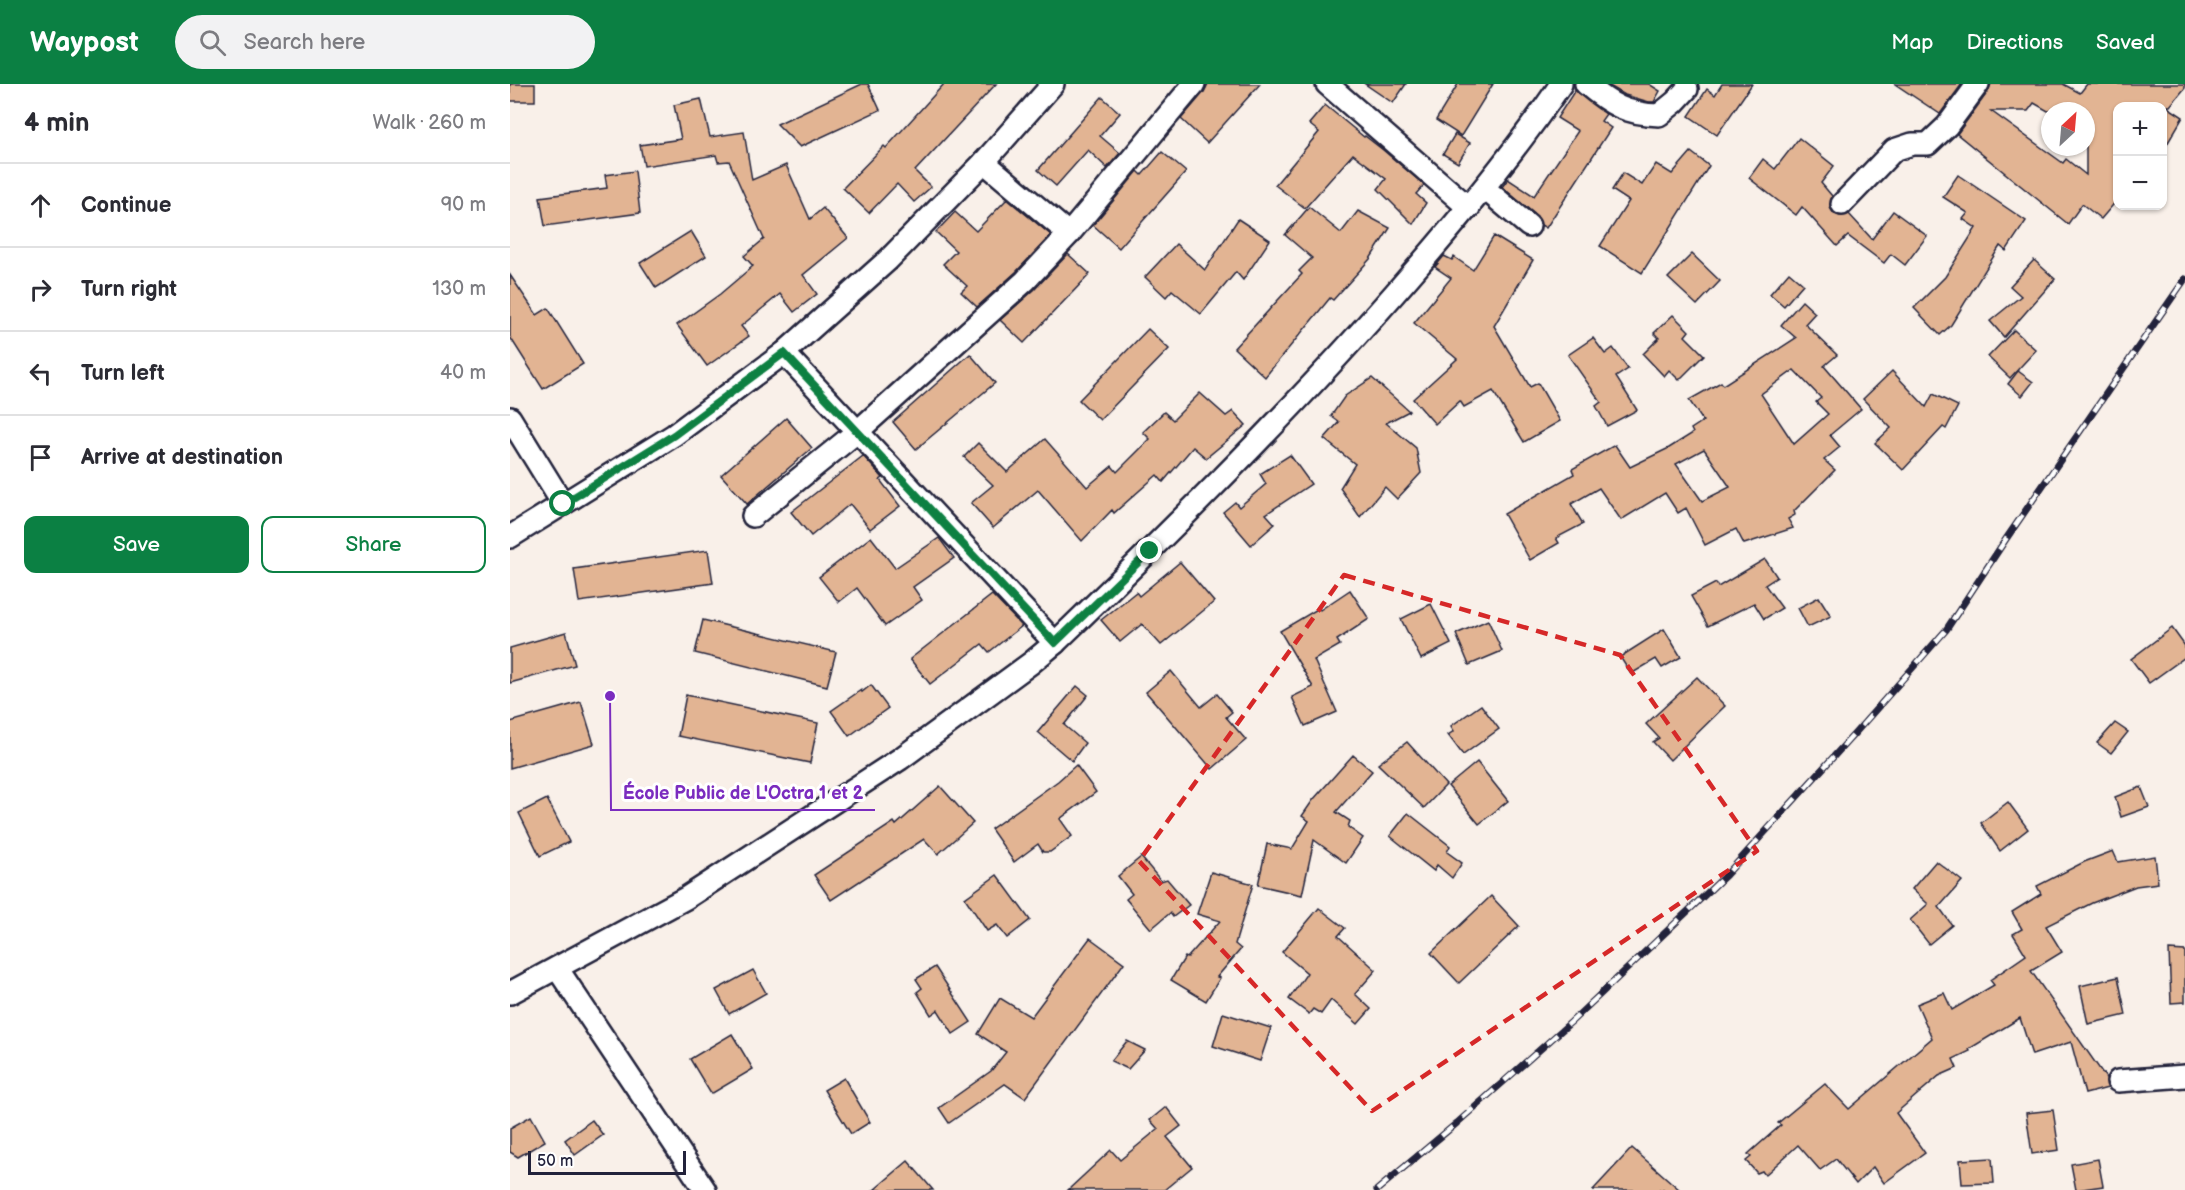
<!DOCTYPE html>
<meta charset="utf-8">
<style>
body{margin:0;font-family:"Balsamiq Sans",sans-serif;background:#f2f2f3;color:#2b2b33}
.controls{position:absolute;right:18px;top:18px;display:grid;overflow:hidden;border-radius:12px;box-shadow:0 2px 4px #0004}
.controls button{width:54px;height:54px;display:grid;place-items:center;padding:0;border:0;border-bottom:2px solid #e1e1e2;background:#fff;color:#2b2b33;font:30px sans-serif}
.compass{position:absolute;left:1531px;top:18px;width:54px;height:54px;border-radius:50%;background:#fff;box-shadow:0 2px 4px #0004;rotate:26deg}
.scale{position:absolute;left:18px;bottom:15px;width:158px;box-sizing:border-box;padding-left:6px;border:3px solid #22223b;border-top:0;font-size:16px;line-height:21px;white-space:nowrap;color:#22223b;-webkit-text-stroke:4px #fff;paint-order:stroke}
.stop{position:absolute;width:18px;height:18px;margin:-14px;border:4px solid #0b8043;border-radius:50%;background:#fff}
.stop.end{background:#0b8043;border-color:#fff;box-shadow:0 2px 6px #0008}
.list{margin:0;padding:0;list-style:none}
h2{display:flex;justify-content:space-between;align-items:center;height:78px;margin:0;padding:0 24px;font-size:26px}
h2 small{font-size:20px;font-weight:400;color:#7c7c81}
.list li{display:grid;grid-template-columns:39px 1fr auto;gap:18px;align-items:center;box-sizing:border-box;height:84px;padding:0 24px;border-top:2px solid #e1e1e2}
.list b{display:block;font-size:22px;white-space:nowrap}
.list em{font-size:20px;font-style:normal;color:#7c7c81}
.actions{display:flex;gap:12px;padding:18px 24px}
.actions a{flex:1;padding:14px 0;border:2px solid #0b8043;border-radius:12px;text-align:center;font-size:21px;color:#0b8043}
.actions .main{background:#0b8043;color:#fff}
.icon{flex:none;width:33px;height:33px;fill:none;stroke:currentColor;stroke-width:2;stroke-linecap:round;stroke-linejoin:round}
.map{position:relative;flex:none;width:1675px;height:1106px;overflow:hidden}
header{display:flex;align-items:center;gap:36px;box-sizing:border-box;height:84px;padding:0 30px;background:#0b8043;color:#fff}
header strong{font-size:28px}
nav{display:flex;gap:33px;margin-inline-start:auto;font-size:21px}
.search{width:420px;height:54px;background:#f2f2f3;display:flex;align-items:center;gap:15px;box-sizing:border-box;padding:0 21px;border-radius:33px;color:#7c7c81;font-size:22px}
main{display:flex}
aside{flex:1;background:#fff}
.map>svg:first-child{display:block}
.building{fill:#e2b493;stroke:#22223b;stroke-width:1.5;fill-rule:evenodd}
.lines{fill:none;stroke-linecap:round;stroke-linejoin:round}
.minor-casing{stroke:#22223b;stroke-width:26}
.minor{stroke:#fff;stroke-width:21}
.rail-casing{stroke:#22223b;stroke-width:7}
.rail{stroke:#fff;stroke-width:4.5;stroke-dasharray:14;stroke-linecap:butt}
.route{stroke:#0b8043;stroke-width:8}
.marked{fill:none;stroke:#d62828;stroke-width:4.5;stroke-dasharray:12 8;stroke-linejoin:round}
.leader{fill:none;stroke:#7b2cbf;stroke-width:2}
.callout-dot{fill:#7b2cbf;stroke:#fff;stroke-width:2}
.callout-label{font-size:18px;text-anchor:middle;font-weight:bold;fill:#7b2cbf;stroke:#fff;stroke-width:6;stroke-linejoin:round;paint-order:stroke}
</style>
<header>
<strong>Waypost</strong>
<div class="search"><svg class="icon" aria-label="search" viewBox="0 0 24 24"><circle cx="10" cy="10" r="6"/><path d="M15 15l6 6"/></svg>Search here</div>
<nav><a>Map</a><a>Directions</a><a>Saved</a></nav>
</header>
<main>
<aside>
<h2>4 min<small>Walk · 260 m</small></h2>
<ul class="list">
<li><svg class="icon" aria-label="ahead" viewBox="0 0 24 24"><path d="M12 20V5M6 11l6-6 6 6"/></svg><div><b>Continue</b></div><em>90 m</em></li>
<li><svg class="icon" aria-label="right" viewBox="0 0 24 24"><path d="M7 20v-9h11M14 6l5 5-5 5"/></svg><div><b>Turn right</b></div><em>130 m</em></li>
<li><svg class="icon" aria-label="left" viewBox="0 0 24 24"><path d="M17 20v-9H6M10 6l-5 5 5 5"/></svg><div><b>Turn left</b></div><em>40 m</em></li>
<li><svg class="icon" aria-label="arrive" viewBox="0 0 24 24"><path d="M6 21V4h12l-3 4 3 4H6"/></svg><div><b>Arrive at destination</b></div></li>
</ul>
<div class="actions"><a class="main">Save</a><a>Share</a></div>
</aside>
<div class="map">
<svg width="1675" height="1106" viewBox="0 0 1675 1106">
<rect width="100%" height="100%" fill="#f9f0e9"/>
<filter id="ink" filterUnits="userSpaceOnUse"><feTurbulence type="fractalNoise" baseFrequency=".0167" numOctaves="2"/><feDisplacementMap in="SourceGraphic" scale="12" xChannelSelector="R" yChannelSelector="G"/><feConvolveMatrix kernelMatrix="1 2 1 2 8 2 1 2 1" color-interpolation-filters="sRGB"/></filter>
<g filter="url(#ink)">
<!-- building -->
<g class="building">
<rect x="0" y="0" width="25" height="17"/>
<path d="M 352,0 L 358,0 L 370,26 L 290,63 L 267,40 Z"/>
<path d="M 434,0 L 486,0 L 405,87 L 421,103 L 404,118 L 387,100 L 359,129 L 333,104 L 374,62 L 376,64 Z"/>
<path d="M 698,0 L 750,0 L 697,59 L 671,35 L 694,8 Z"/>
<path d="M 855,0 L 896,0 L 883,19 Z"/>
<path d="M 948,0 L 983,0 L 951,52 L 926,36 Z"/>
<path d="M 1096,0 L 1139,0 L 1150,7 L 1144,18 L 1139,18 L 1115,11 Z"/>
<path d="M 1212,0 L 1242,0 L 1207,51 L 1179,32 L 1197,5 L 1205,11 Z"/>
<path d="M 1385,0 L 1452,0 L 1430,30 Z"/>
<path d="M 1481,0 L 1553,0 L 1570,9 L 1577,0 L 1675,0 L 1675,4 L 1660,22 L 1656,22 L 1673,33 L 1653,67 L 1653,22 L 1608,22 L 1608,115 L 1591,135 L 1572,120 L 1558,140 L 1447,50 L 1478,8 ZM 1524,19 L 1538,27 L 1576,27 L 1576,91 L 1556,75 L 1553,79 L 1481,27 L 1518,27 Z"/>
<path d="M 1065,6 L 1096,30 L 1091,37 L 1101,44 L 1036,144 L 1031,141 L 1027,132 L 992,103 L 998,95 L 1024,112 L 1068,47 L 1047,34 Z"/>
<path d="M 592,13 L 610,29 L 590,52 L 610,69 L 597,84 L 578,66 L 546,102 L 528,86 Z"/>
<path d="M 191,15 L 200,53 L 234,48 L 242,96 L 276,81 L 300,135 L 313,124 L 338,154 L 293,191 L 307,210 L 284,228 L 270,210 L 231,242 L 239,252 L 197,282 L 167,241 L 210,210 L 243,182 L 234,172 L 254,155 L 219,77 L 208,78 L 206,71 L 134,82 L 130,61 L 171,55 L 164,21 Z"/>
<path d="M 815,21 L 854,53 L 855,52 L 873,66 L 914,101 L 906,110 L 916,119 L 903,140 L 868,105 L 876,95 L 843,70 L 795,124 L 765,101 L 809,48 L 799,40 Z"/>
<path d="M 945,50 L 960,59 L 948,79 L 933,70 Z"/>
<path d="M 1289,54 L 1324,82 L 1311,99 L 1322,112 L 1320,123 L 1324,130 L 1330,132 L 1339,130 L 1362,155 L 1383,127 L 1417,152 L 1395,181 L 1381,170 L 1374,179 L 1338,152 L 1327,162 L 1292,123 L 1286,131 L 1239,94 L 1253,75 L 1265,85 Z"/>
<path d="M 652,68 L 676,88 L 609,164 L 583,141 L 628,87 L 632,91 Z"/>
<path d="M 1181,68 L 1199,82 L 1132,189 L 1090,162 L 1119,117 L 1102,106 L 1113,89 L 1132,101 L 1146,80 L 1162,90 Z"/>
<path d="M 125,87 L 130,129 L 35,142 L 30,113 L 97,104 L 95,91 Z"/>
<path d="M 1448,91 L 1516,137 L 1496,167 L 1490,162 L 1441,241 L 1430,251 L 1404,224 L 1435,193 L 1466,144 L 1453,135 L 1458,129 L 1433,113 Z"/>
<path d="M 497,115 L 541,151 L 506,188 L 467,223 L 451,208 L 457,202 L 433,180 L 446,167 L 426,148 L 445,128 L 466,147 Z"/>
<path d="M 799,123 L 831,149 L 848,127 L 880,144 L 860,175 L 823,216 L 820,214 L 755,293 L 724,264 L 792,190 L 789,187 L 802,174 L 775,151 Z"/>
<path d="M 728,135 L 760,156 L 733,196 L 726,188 L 691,230 L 662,206 L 656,213 L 635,193 L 666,160 L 695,186 Z"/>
<path d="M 181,147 L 196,172 L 146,204 L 130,179 Z"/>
<path d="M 984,152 L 1023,176 L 984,242 L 1020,303 L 1028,299 L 1050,337 L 1014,358 L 983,307 L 954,323 L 950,317 L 925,340 L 903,315 L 947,275 L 904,239 L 941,194 L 925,183 L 934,172 L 942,176 L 944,173 L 963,186 Z"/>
<path d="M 558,170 L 580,190 L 514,259 L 490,236 L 524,206 Z"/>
<path d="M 1182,170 L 1210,197 L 1187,221 L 1158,194 Z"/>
<path d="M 1524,176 L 1545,195 L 1494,253 L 1480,237 L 1511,212 L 1500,202 Z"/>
<path d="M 1279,188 L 1293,200 L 1274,222 L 1260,210 Z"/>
<path d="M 0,191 L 27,231 L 38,224 L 73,280 L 33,305 L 0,253 Z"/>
<path d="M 1292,217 L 1305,229 L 1295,240 L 1327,271 L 1314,282 L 1351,325 L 1320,351 L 1330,363 L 1314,376 L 1325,386 L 1284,427 L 1285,431 L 1278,435 L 1283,444 L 1234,460 L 1226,445 L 1195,461 L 1176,424 L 1168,429 L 1155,409 L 1111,436 L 1089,404 L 1061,420 L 1073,440 L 1046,454 L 1049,459 L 1020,476 L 994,430 L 1064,390 L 1062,385 L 1105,361 L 1120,383 L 1159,364 L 1183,349 L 1181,345 L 1193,337 L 1179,316 L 1211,298 L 1213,301 L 1286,254 L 1271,241 ZM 1284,286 L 1311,314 L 1306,318 L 1318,330 L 1284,360 L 1251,310 ZM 1194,365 L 1220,403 L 1192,417 L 1166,380 Z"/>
<path d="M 1163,231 L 1179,247 L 1175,252 L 1194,271 L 1169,296 L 1159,286 L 1154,292 L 1133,270 L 1149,254 L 1144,249 Z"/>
<path d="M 638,245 L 659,265 L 590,336 L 569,316 Z"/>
<path d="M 1504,246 L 1526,266 L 1500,294 L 1478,273 Z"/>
<path d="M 1083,254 L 1095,270 L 1103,264 L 1118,285 L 1106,293 L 1127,326 L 1097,342 L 1086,322 L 1091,318 L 1058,271 Z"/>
<path d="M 460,270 L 485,299 L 406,365 L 383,338 Z"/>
<path d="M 1382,287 L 1416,323 L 1423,310 L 1448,322 L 1436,345 L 1433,343 L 1393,386 L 1365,359 L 1381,344 L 1353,315 Z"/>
<path d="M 1508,287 L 1523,298 L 1512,312 L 1498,300 Z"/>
<path d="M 862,294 L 899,327 L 876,339 L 906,364 L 911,389 L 887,415 L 875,403 L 850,433 L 830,404 L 845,380 L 814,355 L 829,338 L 821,332 L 835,312 Z"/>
<path d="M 690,309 L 716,332 L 723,327 L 736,341 L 696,374 L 683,363 L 653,398 L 647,391 L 604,429 L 602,426 L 572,457 L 528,406 L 483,444 L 461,419 L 483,401 L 454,373 L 468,359 L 497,388 L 535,355 L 577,403 L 602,382 L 607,388 L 640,355 L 633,348 L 654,328 L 663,336 Z"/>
<path d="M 276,334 L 302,364 L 237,420 L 211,391 Z"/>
<path d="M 780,371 L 801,400 L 756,430 L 765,440 L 741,461 L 713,428 L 725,418 L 729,423 L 756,400 L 750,390 Z"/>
<path d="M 353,372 L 373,394 L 370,396 L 390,422 L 360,445 L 340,420 L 301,452 L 281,428 Z"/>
<path d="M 361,453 L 385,484 L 429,454 L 444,474 L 403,503 L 412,516 L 375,542 L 347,504 L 329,518 L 309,493 Z"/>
<path d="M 198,466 L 203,499 L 69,518 L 64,485 Z"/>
<path d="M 1255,475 L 1267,493 L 1255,501 L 1272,524 L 1254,535 L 1244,519 L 1198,542 L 1181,512 L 1206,499 L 1208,503 Z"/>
<path d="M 670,478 L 704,518 L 651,561 L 632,540 L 610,558 L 591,536 L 626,508 L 629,512 Z"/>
<path d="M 840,506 L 859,535 L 827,556 L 830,561 L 804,576 L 827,628 L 795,642 L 782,613 L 803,603 L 770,547 L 809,524 L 810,526 Z"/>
<path d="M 482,511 L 512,542 L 479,568 L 472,560 L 420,600 L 400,575 Z"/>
<path d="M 1309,513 L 1321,532 L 1298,543 L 1288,524 Z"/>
<path d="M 921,520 L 941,560 L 911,575 L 891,535 Z"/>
<path d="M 193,536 L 326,568 L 317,602 L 185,569 Z"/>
<path d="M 978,536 L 992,567 L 959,581 L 946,550 Z"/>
<path d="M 1662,544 L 1675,562 L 1675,573 L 1639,599 L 1621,575 Z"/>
<path d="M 1154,545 L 1171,573 L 1152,584 L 1146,575 L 1121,590 L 1110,573 Z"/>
<path d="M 56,548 L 65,581 L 0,599 L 0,564 Z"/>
<path d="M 661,587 L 691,623 L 707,610 L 722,628 L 716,633 L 736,656 L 702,685 L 636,608 Z"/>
<path d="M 1187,593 L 1215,622 L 1160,676 L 1143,658 L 1149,654 L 1136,640 Z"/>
<path d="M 361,601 L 378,624 L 339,652 L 321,627 L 351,606 L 352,608 Z"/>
<path d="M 567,602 L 578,611 L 554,641 L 575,659 L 562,677 L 528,648 Z"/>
<path d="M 176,611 L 308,639 L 300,679 L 168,652 Z"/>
<path d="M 71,618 L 84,660 L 0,684 L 0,638 Z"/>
<path d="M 971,621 L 989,645 L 953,671 L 938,651 L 944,647 L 941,642 Z"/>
<path d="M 1605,639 L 1618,648 L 1601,669 L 1587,659 Z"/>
<path d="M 897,658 L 936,701 L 914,724 L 868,680 Z"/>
<path d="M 843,671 L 862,687 L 826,728 L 840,737 L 838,743 L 853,754 L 836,779 L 804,756 L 792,811 L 748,801 L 757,760 L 782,765 L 799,737 L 792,732 L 803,716 Z"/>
<path d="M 967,678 L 998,717 L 969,740 L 938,702 Z"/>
<path d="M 566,681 L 586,708 L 550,735 L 562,752 L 540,768 L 533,768 L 528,760 L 504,778 L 481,745 L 548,697 Z"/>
<path d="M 430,702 L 463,739 L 428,770 L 414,755 L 321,816 L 304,791 L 384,738 L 386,741 Z"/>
<path d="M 1631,703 L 1639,723 L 1611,733 L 1605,713 Z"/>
<path d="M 37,715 L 59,758 L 30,772 L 9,729 Z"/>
<path d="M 1498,718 L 1518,745 L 1490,767 L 1471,739 Z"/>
<path d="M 898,729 L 940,762 L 937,768 L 952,779 L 942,794 L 927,781 L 924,787 L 880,752 Z"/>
<path d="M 1603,767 L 1608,778 L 1645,772 L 1648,799 L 1626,802 L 1582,819 L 1536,842 L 1552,868 L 1521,887 L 1596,994 L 1598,1004 L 1575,1010 L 1561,958 L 1522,971 L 1510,934 L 1459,965 L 1460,967 L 1443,975 L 1447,984 L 1429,992 L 1386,1029 L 1415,1069 L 1374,1099 L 1363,1083 L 1346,1100 L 1326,1075 L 1310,1086 L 1288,1061 L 1255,1091 L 1252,1087 L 1247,1089 L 1236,1077 L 1241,1073 L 1238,1070 L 1271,1041 L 1268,1039 L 1315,1000 L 1339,1025 L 1422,954 L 1407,920 L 1434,909 L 1442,926 L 1484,901 L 1480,896 L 1516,871 L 1503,850 L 1512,845 L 1502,828 L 1531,810 L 1527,802 L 1574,778 Z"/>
<path d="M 631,773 L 651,797 L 657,795 L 679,821 L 663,833 L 660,829 L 641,845 L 616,815 L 622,810 L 608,792 Z"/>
<path d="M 1426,777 L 1452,797 L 1429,823 L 1442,841 L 1419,860 L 1400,836 L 1418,820 L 1402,805 Z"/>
<path d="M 701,788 L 743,800 L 725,860 L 731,865 L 707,893 L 710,894 L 696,917 L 661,896 L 675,873 L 677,874 L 710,837 L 687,830 Z"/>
<path d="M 487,791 L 520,836 L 497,854 L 487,841 L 477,847 L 455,814 Z"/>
<path d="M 981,812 L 1009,842 L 949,899 L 921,869 Z"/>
<path d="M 809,824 L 835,844 L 828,852 L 866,886 L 845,910 L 861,925 L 848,940 L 821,916 L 811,930 L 803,925 L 799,930 L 779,915 L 797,889 L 772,868 Z"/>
<path d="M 580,854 L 614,879 L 515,1014 L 495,1000 L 439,1039 L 429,1024 L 481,987 L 496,968 L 468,950 L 490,914 L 521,933 Z"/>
<path d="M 1659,866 L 1675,867 L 1675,918 L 1661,919 Z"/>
<path d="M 425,883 L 461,938 L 443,950 L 428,926 L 421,931 L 407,908 L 412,904 L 406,895 Z"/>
<path d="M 243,886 L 256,909 L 219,930 L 206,906 Z"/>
<path d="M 1608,893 L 1616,931 L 1578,940 L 1570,902 Z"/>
<path d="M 713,929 L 761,944 L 750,977 L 703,962 Z"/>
<path d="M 222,950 L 243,985 L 201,1010 L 180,975 Z"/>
<path d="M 617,957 L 635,966 L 618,985 L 601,977 Z"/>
<path d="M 334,994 L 360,1038 L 341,1050 L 314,1006 Z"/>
<path d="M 656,1023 L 671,1042 L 657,1053 L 682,1083 L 654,1106 L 558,1106 L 601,1066 L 610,1076 L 648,1045 L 640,1036 Z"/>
<path d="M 1543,1026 L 1549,1066 L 1522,1070 L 1516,1029 Z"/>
<path d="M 21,1032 L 35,1057 L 8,1073 L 0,1068 L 0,1044 Z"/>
<path d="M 82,1036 L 93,1051 L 65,1071 L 55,1056 Z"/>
<path d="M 1122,1064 L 1170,1106 L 1083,1106 Z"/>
<path d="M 1482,1074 L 1484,1099 L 1452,1100 L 1450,1076 Z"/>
<path d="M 1588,1075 L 1593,1102 L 1566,1106 L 1561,1080 Z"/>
<path d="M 398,1077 L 423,1106 L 364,1106 Z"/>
</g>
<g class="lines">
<defs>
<g id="minor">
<path d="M 817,0 L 959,124"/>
<path d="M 1076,0 C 1101,21 1116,30 1149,31 L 1165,18 L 1177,5"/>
<path d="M 474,78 L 559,150"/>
<path d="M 974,104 L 1019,142"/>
<path d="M 1332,120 L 1384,66 L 1402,60 L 1418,60 L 1437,42 L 1468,0"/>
<path d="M 274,269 L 545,559"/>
<path d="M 0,334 L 53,420"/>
<path d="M 243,432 L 348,347 L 515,197 L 559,150 L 684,0"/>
<path d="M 0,453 L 164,351 L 274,269 L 378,176 L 474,78 L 543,0"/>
<path d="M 47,884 L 195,1106"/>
<path d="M 0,909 L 176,814 L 390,675 L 521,579 L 545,559 C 667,441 788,321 899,193 C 953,131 1005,68 1051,0"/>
<path d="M 1608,997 L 1675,992"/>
</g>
</defs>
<!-- minor casing -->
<use href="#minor" class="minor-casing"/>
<!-- minor -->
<use href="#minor" class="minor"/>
<defs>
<path id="rail" d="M 867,1106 L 947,1039 L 1061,938 L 1216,791 L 1346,648 L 1436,546 L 1496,455 L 1675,195"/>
</defs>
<!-- rail casing -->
<use href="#rail" class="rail-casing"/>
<!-- rail -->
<use href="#rail" class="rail"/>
</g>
</g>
<g class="lines" filter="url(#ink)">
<!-- route -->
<path class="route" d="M 53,420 L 164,351 L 274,269 L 545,559 L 640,467"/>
</g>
<!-- marked area -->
<path class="marked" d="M 834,491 L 1110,571 L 1247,767 L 862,1027 L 629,777 Z"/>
<!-- callouts -->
<path class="leader" d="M100 612L101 726H365"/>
<circle class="callout-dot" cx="100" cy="612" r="6"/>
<g class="callout-label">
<text x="233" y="715">École Public de L'Octra 1 et 2</text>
</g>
</svg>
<div class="controls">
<button>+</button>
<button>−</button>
</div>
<svg class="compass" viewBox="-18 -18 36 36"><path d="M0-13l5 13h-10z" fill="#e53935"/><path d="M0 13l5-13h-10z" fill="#7c7c81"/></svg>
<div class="scale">50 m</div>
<div class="stop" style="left:53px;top:420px"></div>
<div class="stop end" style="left:640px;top:467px"></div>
</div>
</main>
